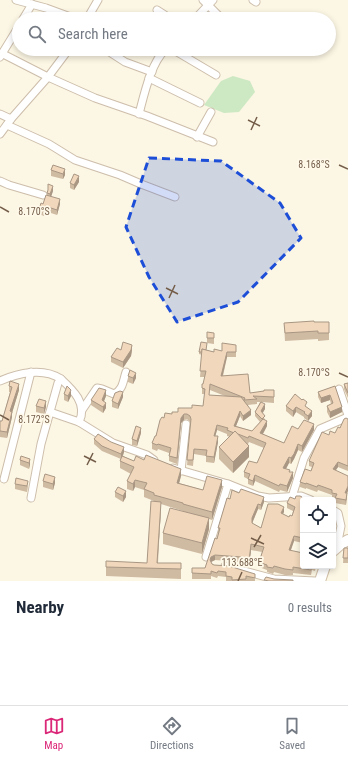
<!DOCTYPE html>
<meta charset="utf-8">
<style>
body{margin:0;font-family:"Roboto Condensed",sans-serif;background:#f6f6f7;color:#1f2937}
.controls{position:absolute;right:12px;bottom:12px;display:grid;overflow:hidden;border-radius:4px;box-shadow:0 2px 6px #0003}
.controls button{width:36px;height:36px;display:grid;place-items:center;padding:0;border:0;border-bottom:1px solid #e0e1e3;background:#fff;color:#1f2937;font:20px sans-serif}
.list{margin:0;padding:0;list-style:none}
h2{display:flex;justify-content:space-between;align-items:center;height:52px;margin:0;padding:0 16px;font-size:17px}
h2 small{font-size:13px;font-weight:400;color:#747a83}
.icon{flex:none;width:22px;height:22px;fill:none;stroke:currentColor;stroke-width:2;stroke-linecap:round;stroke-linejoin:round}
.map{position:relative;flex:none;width:348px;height:581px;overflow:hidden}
.search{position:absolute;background:#fff;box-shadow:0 2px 6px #0003;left:12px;right:12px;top:12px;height:44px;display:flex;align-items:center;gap:10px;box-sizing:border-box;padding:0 14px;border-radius:22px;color:#747a83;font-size:15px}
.sheet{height:124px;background:#fff}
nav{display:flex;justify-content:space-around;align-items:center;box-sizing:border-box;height:56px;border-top:1px solid #e0e1e3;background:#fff;font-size:11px;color:#747a83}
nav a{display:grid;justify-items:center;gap:2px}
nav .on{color:#db2777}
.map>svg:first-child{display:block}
.green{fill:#cde9c3}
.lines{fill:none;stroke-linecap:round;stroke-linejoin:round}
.street-casing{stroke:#cdbeab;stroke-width:9}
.secondary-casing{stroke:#d0bfa8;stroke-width:12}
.street{stroke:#fff;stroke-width:7}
.secondary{stroke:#fff;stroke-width:10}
.wall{fill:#cfbaa2;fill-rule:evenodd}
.shaded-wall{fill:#a99784}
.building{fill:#f1d8bc;stroke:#a99784}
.marked{fill:#1d4ed8;fill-opacity:0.2;stroke:#1d4ed8;stroke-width:3;stroke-dasharray:8 5;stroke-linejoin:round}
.ticks{fill:none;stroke:#745e4a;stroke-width:1.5}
.ticks-label{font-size:10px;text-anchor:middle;fill:#745e4a;stroke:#fff9ea;stroke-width:3.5;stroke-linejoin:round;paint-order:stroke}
</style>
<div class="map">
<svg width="348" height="581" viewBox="0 0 348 581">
<rect width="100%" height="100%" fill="#fcf6e4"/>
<!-- green -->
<path class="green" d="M 233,76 L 250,81 L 255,92 L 239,112 L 224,113 L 204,105 L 221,81 Z"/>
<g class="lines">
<defs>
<g id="street">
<path d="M 16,0 L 46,8 L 76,19"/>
<path d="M 203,0 L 222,19"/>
<path d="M 253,0 L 256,2"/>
<path d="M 157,10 L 171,19"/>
<path d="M 23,19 L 32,4"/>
<path d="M 87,19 L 98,0"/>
<path d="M 195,19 L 213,0"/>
<path d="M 105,49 L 125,62 L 152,72"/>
<path d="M 172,49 L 216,75"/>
<path d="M 3,54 L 48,77 L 95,98 L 147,116 L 213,142"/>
<path d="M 0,57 L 19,26"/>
<path d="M 149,78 L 200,103"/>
<path d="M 0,114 L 11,119"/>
<path d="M 139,114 C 144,95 151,62 166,49"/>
<path d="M 7,125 L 49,144 L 75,160 L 120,175 L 141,184 L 175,197"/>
<path d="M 0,134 L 11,119 L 48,77 L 69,49"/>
<path d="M 197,137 L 211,112"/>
<path d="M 0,181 L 9,185 L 43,195"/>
<path d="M 61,379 C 73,390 88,404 79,422"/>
<path d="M 0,381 C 18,373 43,367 61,379 L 58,383 L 41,444 L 31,498"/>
<path d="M 339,389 L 348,415"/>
<path d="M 82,410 L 97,388 L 102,389 L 114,394 C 123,390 123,381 126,372"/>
<path d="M 50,412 L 79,422 L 113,443 L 147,455 L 154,460"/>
<path d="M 173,468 L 228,484 L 258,496 L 269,498 L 301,496 L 311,500"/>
<path d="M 181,471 L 186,424"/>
<path d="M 4,479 L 31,372"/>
<path d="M 292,497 L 304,458 L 320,429 L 348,417"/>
<path d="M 333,510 L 338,513 L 341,526 L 337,546"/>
<path d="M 206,557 L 228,484"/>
<path d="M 225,566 L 274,579 L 315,581"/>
</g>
<g id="secondary">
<path d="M 333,551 L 341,544 L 348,540"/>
<path d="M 320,581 L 325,566"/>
</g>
</defs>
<!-- street casing -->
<use href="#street" class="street-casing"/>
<!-- secondary casing -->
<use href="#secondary" class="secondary-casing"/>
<!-- street -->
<use href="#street" class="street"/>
<!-- secondary -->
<use href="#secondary" class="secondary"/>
</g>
<!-- wall -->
<g class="wall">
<path d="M 53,165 L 65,175 L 63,179 L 51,176 L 51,170 Z"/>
<path d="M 79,182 L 74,190 L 70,188 L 70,183 Z"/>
<path d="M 53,191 L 51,196 L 60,204 L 57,215 L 45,211 L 44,216 L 39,214 L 39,209 L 43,204 L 47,195 L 47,193 Z"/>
<path d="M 329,322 L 329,340 L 318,341 L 318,339 L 285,341 L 284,323 Z"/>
<path d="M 214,333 L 214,344 L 207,343 L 207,338 Z"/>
<path d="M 207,345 L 206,350 L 214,352 L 222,351 L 236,345 L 236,357 L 227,357 L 223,376 L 250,393 L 274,390 L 274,403 L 262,402 L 265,409 L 262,413 L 265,420 L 267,426 L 263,434 L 284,443 L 298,429 L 314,430 L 302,452 L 298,450 L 294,459 L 291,464 L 289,463 L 286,469 L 290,472 L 293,478 L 287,492 L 280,490 L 279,492 L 255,481 L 253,486 L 248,484 L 248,479 L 244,477 L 244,472 L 257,463 L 264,448 L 249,442 L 248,444 L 249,457 L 233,473 L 219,459 L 219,447 L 230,437 L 227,436 L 227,434 L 217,430 L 215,436 L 218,442 L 214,463 L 206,462 L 206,456 L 194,454 L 193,466 L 187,465 L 191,423 L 187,419 L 184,420 L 181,423 L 177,464 L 169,461 L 169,453 L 158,449 L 157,451 L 152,449 L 152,443 L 164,418 L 178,412 L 192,408 L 203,406 L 205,394 L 202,394 L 202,384 L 203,384 L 205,377 L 200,377 L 202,355 L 199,354 L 199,352 ZM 210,390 L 225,396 L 209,395 ZM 257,402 L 260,402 L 255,412 L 255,416 L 260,422 L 252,431 L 236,426 L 240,416 L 243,421 L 251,415 L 248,405 L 257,404 Z"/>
<path d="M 121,350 L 132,350 L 131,356 L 123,368 L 111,362 L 111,357 Z"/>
<path d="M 128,376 L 136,378 L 133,384 L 128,382 Z"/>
<path d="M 348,383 L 348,398 L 344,389 L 344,384 Z"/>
<path d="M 9,386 L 19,390 L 12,413 L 12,417 L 7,438 L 0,437 L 0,421 L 2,421 L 10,392 L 9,392 Z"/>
<path d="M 335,386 L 342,412 L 330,418 L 327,412 L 327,406 L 331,404 L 330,400 L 321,403 L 318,397 L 318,392 Z"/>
<path d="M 64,394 L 71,396 L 68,402 L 64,400 Z"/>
<path d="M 106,396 L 104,401 L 106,408 L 103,413 L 91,405 L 91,400 Z"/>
<path d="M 123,397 L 118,409 L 112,407 L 112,401 Z"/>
<path d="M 36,406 L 46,407 L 44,414 L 36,412 Z"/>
<path d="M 286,406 L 307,407 L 312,416 L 308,421 L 304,418 L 304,417 L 296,412 L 293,417 L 286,411 Z"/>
<path d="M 348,419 L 348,471 L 338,467 L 336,470 L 347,494 L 346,505 L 335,503 L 335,499 L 332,498 L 332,495 L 318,490 L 317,492 L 306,488 L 306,489 L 300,487 L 300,482 L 311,471 L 312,467 L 309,466 L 309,461 L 329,435 L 335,433 Z"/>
<path d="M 141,433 L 137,446 L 132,445 L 132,439 Z"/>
<path d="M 94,439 L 124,452 L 123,456 L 134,461 L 181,476 L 179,483 L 203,490 L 222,487 L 212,520 L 209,519 L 209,529 L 202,554 L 163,544 L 163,533 L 183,511 L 161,504 L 158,563 L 181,563 L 181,579 L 106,576 L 106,567 L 147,563 L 154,501 L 144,497 L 144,490 L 135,487 L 133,491 L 127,489 L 127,481 L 131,474 L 120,468 L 120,461 L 121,459 L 102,451 L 94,444 Z"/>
<path d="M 21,456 L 30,464 L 29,469 L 20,465 L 20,460 Z"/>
<path d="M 43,481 L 55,483 L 53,490 L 43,487 Z"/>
<path d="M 15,484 L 28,486 L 27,492 L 15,489 Z"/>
<path d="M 115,492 L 126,497 L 123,502 L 115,497 Z"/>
<path d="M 227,498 L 264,502 L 261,510 L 258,509 L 252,524 L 261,528 L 284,512 L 283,514 L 289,517 L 292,516 L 293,511 L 287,508 L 287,503 L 295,499 L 302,499 L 303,500 L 303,548 L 303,543 L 294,541 L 291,550 L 303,566 L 316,566 L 315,571 L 312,570 L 311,575 L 293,573 L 293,575 L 285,575 L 274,572 L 273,574 L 267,572 L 267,570 L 259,567 L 259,562 L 262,552 L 251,550 L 249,566 L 241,564 L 241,562 L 215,560 L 211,562 L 212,564 L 214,565 L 229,566 L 255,579 L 255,581 L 226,581 L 226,577 L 218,576 L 217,578 L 211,576 L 211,579 L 192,579 L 192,568 L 205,568 L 217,539 L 218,533 L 218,528 Z"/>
<path d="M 344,548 L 348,548 L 348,563 L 343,563 Z"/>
</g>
<!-- shaded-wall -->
<g class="shaded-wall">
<path d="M 65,169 L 65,175 L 63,179 L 63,174 Z"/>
<path d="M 79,176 L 79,182 L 74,190 L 74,185 Z"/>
<path d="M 53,186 L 53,191 L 50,200 L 50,194 Z"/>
<path d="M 60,199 L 60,204 L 57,215 L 57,210 Z"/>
<path d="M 45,206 L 45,211 L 44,216 L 44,211 Z"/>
<path d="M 132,345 L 132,350 L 131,356 L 123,368 L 123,362 Z"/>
<path d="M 227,352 L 227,357 L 221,382 L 221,376 Z"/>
<path d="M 136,373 L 136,378 L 133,384 L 133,378 Z"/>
<path d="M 19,384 L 19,390 L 12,413 L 12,417 L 7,438 L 7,432 L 10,411 Z"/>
<path d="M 71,390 L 71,396 L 68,402 L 68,396 Z"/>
<path d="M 106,390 L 106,396 L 102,406 L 102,400 Z"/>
<path d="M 123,392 L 123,397 L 118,409 L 118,404 Z"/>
<path d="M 330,395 L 330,400 L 321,403 L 321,398 Z"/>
<path d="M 46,401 L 46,407 L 44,414 L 44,408 Z"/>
<path d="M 106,403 L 106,408 L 103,413 L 103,407 Z"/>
<path d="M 265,404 L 265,409 L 261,416 L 261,411 Z"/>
<path d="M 296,407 L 296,412 L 293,417 L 293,411 Z"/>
<path d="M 342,407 L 342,412 L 330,418 L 330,412 Z"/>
<path d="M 251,410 L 251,415 L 243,421 L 243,416 Z"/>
<path d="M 240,411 L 240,416 L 234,431 L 234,426 Z"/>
<path d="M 312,411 L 312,416 L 308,421 L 308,416 Z"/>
<path d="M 184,414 L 184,420 L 181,423 L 177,464 L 177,458 L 181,418 Z"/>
<path d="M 267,421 L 267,426 L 260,439 L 260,433 Z"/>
<path d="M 314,424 L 314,430 L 302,452 L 302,446 Z"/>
<path d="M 217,425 L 217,430 L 214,441 L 214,436 Z"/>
<path d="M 141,428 L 141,433 L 137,446 L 137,441 Z"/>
<path d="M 218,436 L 218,442 L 214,463 L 214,457 Z"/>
<path d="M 298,444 L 298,450 L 294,459 L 291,464 L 291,458 Z"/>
<path d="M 249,446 L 249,457 L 233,473 L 233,462 Z"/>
<path d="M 124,447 L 124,452 L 121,460 L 121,454 Z"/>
<path d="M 289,457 L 289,463 L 283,474 L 283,468 Z"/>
<path d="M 30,459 L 30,464 L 29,469 L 29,463 Z"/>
<path d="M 338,462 L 338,467 L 333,474 L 333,469 Z"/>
<path d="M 181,469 L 181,476 L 177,491 L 177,483 Z"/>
<path d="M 293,472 L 293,478 L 287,492 L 287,486 Z"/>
<path d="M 255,475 L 255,481 L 253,486 L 253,481 Z"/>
<path d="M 55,477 L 55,483 L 53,490 L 53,484 Z"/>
<path d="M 135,480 L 135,487 L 133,491 L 133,484 Z"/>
<path d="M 222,480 L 222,487 L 212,520 L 212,512 Z"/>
<path d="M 348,486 L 348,491 L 347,494 L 346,505 L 345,493 Z"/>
<path d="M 126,491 L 126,497 L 123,502 L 123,496 Z"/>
<path d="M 264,497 L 264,502 L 261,510 L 261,505 Z"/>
<path d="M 161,502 L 161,511 L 157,568 Z"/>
<path d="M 258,504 L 258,509 L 252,523 L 252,528 L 252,518 Z"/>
<path d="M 284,507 L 284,512 L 281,518 L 281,513 Z"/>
<path d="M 209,518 L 209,529 L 202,554 L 202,543 Z"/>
<path d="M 294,536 L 294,541 L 289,555 L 289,550 Z"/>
<path d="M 251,544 L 251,550 L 249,566 L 249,561 Z"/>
<path d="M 215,555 L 215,560 L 211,562 L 210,560 L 211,557 Z"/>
</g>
<!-- building -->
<g class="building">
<path d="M 53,165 L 65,169 L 63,174 L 51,170 Z"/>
<path d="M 74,174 L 79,176 L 74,185 L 70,183 Z"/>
<path d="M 48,184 L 53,186 L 50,194 L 47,193 L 48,190 Z"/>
<path d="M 46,195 L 60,199 L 57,210 L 45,206 L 44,211 L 39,209 L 41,203 L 43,204 Z"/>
<path d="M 314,321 L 314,322 L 329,322 L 329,333 L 318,333 L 318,331 L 285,333 L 284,323 Z"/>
<path d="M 207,332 L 214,333 L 214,338 L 207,338 Z"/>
<path d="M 123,342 L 132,345 L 131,350 L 123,362 L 111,357 L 117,348 L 121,350 Z"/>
<path d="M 201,342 L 207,343 L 206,350 L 202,349 L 202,352 L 199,352 Z"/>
<path d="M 222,343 L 236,345 L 236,352 L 227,352 L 221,376 L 248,374 L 250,393 L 264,391 L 264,390 L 274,390 L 274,397 L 253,396 L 257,399 L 244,400 L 245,398 L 210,384 L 209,395 L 241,397 L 251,410 L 243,416 L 240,411 L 234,426 L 252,431 L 263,419 L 267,421 L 260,433 L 284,443 L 292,426 L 298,429 L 304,420 L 314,424 L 302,446 L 298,444 L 294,454 L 291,458 L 289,457 L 283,468 L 290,470 L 289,472 L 293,472 L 287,486 L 280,484 L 279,486 L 255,475 L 253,481 L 248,479 L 250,474 L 244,472 L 249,461 L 257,463 L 266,443 L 249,436 L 248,438 L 238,434 L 235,431 L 234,433 L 227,430 L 228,428 L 217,425 L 214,436 L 218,436 L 214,457 L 206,456 L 207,450 L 194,449 L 193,460 L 187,460 L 191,419 L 190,416 L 187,414 L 184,414 L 181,418 L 177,458 L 169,456 L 171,448 L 158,444 L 157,445 L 152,443 L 155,436 L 156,436 L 160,420 L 162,417 L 164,418 L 165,413 L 172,414 L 172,412 L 178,412 L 178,408 L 192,408 L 192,405 L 203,406 L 205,389 L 202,388 L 202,384 L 203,384 L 206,371 L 200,371 L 202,349 L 214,352 L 214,349 L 222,351 Z"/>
<path d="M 130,370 L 136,373 L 133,378 L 128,376 Z"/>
<path d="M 10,381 L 19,384 L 10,411 L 12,412 L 7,432 L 0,431 L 0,421 L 2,421 L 12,387 L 9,386 Z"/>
<path d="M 348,383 L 348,393 L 344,384 Z"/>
<path d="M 67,386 L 71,390 L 68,396 L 64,394 Z"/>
<path d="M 335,386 L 342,407 L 330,412 L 327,406 L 333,403 L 330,395 L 321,398 L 318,392 Z"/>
<path d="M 99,388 L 106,390 L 102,400 L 106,403 L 103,407 L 91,400 Z"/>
<path d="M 120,391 L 123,392 L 118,404 L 112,401 L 115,393 Z"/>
<path d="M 295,394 L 302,400 L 303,399 L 307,402 L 305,406 L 312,411 L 308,416 L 304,413 L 305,412 L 296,407 L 293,411 L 286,406 Z"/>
<path d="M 39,399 L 46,401 L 44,408 L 36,406 Z"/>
<path d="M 261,402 L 265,404 L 261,411 L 265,416 L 262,419 L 255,412 Z"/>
<path d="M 346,418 L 348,419 L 348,466 L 338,462 L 333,469 L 348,476 L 348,486 L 345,493 L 347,493 L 346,500 L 335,498 L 337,494 L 332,493 L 332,490 L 318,485 L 317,487 L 306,483 L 306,484 L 300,482 L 305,469 L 311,471 L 314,463 L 309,461 L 322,432 L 329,435 L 330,431 L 335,433 L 338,427 L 340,428 L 344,419 Z"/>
<path d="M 136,426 L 141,428 L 137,441 L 132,439 Z"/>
<path d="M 235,431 L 249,446 L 233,462 L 219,447 Z"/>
<path d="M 98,434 L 111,442 L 124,447 L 121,454 L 102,446 L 94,439 Z"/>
<path d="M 146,455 L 181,469 L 177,483 L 203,490 L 207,476 L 222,480 L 212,512 L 183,504 L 183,503 L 154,495 L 154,493 L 144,489 L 147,483 L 135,480 L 133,484 L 127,481 L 134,467 L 120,461 L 122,456 L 134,461 L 136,456 L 144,460 Z"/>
<path d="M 21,456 L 30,459 L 29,463 L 20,460 Z"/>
<path d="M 45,474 L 55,477 L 53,484 L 43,481 Z"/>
<path d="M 16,478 L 28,481 L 27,486 L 15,484 Z"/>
<path d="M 118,487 L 126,491 L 123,496 L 115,492 Z"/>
<path d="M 241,489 L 264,497 L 261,505 L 258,504 L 252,518 L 252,523 L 261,528 L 268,504 L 278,504 L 284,507 L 281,513 L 289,517 L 290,515 L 292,516 L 295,507 L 287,503 L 290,497 L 295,499 L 296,496 L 300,496 L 302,497 L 302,499 L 306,500 L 303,500 L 303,538 L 294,536 L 289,550 L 303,553 L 303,566 L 312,566 L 311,570 L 293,567 L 293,570 L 285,569 L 274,566 L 273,568 L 267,567 L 267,565 L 259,562 L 264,547 L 251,544 L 249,561 L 241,559 L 241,557 L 215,555 L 211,557 L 210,560 L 212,564 L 214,565 L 229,566 L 255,574 L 255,578 L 246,576 L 246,579 L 232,580 L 232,577 L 226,576 L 226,572 L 218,571 L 217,573 L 211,571 L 211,574 L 192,573 L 192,568 L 205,568 L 215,538 L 217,539 L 220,528 L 218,528 L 227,498 L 230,499 L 232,490 L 239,493 Z"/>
<path d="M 151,501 L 161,502 L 157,563 L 181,563 L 181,569 L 106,567 L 106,561 L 147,563 Z"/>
<path d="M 170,508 L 209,518 L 202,543 L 163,533 Z"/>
<path d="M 344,548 L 348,548 L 348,558 L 343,558 Z"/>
<path d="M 266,577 L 274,579 L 293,580 L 293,581 L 269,581 L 264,580 Z"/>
</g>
<!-- marked area -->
<path class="marked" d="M 149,158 L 221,161 L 280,203 L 301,238 L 238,302 L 177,322 L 149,277 L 126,227 Z"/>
<!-- ticks -->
<path class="ticks" d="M 248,120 L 260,126M 251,130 L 257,117M 339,165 L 348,169M 0,207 L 9,212M 166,288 L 178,294M 169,298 L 175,285M 339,373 L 348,377M 0,415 L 9,420M 84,456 L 96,462M 87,465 L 93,453M 251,538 L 264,544M 254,547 L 261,535M 238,581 L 242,572"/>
<g class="ticks-label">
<text x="314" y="168">8.168°S</text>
<text x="34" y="215">8.170°S</text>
<text x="314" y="376">8.170°S</text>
<text x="34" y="423">8.172°S</text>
<text x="242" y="566">113.688°E</text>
</g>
</svg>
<div class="controls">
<button><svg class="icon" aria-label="locate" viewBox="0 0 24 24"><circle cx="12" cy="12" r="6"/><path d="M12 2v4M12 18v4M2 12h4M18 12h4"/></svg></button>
<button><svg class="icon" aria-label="layers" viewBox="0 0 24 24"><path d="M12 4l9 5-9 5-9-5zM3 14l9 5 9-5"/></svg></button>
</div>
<div class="search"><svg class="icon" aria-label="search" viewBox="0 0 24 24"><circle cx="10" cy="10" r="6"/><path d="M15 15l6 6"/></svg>Search here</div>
</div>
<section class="sheet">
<h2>Nearby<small>0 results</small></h2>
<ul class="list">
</ul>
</section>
<nav>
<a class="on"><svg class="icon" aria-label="map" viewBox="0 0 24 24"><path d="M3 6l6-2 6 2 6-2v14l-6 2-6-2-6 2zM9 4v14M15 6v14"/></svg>Map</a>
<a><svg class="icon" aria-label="directions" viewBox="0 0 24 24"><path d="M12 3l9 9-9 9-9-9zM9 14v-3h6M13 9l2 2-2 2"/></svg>Directions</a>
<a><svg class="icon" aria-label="saved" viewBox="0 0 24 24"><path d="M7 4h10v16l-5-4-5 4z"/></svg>Saved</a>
</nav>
